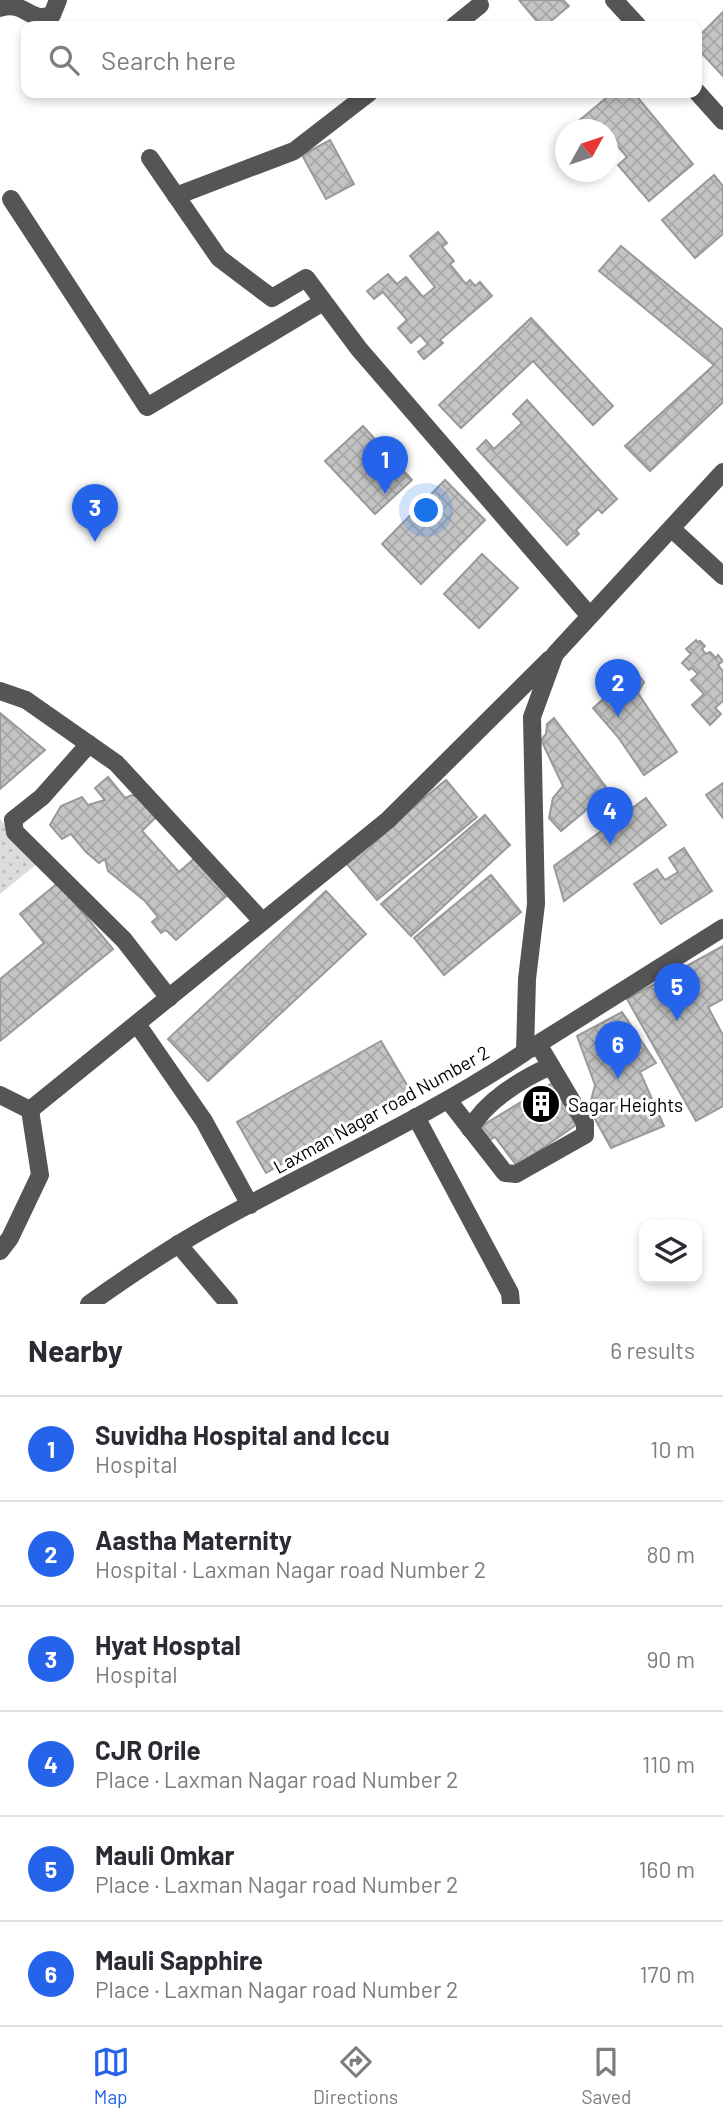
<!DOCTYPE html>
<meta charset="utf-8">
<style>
body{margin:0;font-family:Barlow,sans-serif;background:#f2f2f3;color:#2b2b33}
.controls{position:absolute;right:21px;bottom:21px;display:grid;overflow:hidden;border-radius:14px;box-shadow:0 4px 10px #0003}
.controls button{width:63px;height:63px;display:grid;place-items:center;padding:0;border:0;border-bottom:2px solid #e1e1e2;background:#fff;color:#2b2b33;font:35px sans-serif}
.compass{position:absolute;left:555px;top:119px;width:63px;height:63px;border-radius:50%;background:#fff;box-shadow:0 4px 10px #0003;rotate:50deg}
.you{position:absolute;left:427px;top:511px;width:24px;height:24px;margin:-18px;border:5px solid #fff;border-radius:50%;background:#1a73e8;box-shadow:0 0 0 10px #1a73e833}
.badge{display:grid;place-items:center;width:46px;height:46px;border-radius:50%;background:#2563eb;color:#fff;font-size:23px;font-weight:700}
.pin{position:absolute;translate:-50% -58px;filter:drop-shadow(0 2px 4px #0008)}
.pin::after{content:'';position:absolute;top:37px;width:24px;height:21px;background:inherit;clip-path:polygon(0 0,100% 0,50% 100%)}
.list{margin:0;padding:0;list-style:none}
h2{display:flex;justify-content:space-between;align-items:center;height:91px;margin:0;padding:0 28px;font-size:30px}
h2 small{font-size:23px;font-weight:400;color:#7c7c81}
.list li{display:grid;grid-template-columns:46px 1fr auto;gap:21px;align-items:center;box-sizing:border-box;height:105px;padding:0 28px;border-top:2px solid #e1e1e2}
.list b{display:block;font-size:26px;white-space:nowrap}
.list p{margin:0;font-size:23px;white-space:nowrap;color:#7c7c81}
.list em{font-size:23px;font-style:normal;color:#7c7c81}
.icon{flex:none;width:38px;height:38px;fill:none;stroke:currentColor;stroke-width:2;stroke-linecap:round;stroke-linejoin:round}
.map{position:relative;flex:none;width:723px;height:1304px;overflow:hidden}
.search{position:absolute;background:#fff;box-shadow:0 4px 10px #0003;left:21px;right:21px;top:21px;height:77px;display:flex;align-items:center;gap:18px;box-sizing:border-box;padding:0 24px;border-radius:14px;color:#7c7c81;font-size:26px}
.sheet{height:721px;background:#fff}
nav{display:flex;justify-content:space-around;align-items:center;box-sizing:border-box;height:98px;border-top:2px solid #e1e1e2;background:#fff;font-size:19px;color:#7c7c81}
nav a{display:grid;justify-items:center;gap:4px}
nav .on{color:#2563eb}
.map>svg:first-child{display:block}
.park{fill:url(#park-dots)}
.building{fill:url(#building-cross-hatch);stroke:#999;stroke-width:2}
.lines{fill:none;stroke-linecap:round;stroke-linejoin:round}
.minor{stroke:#555;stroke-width:18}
.labels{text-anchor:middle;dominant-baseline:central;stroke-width:6;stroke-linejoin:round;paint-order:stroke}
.poi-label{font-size:19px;fill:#000;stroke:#fff;text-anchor:start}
.street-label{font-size:19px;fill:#000;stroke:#fff}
</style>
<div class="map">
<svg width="723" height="1304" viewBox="0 0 723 1304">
<defs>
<pattern id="park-dots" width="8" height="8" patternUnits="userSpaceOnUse" patternTransform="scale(1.75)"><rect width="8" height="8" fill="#dcdcdc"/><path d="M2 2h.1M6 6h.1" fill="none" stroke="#bbb" stroke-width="1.8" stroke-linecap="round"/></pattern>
<pattern id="building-cross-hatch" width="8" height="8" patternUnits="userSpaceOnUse" patternTransform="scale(1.75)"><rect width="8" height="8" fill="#c4c4c4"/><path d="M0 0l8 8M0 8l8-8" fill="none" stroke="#a7a7a7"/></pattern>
</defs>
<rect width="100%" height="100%" fill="#fff"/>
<!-- park -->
<path class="park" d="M 0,819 L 37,864 L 0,894 Z"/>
<!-- building -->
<g class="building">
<path d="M 519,0 L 563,0 L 569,6 L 545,26 L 541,26 Z"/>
<path d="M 723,12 L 723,76 L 697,48 L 697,38 Z"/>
<path d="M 612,93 L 634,93 L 693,164 L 649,201 L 618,165 L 627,157 L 608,135 L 608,130 L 588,130 L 580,120 Z"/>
<path d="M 330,140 L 354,184 L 326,199 L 302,155 Z"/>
<path d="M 714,175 L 723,186 L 723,234 L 695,258 L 662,220 Z"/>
<path d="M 438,232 L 447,243 L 442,247 L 454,261 L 450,264 L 466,284 L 470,280 L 475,286 L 480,282 L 492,296 L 440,340 L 443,343 L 424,359 L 418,352 L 428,344 L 420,335 L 411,343 L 398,328 L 407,320 L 383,292 L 374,299 L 367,291 L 388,274 L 397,284 L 406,277 L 423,297 L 435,287 L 410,256 Z"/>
<path d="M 621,246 L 723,330 L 723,402 L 650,471 L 625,446 L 714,365 L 599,271 Z"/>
<path d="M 531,318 L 613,406 L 593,425 L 533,361 L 461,428 L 439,405 Z"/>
<path d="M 527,400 L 617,499 L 602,513 L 598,509 L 576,530 L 579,534 L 567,545 L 477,449 L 486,440 L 494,449 L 522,423 L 513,414 Z"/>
<path d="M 363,426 L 412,480 L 375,514 L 325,461 Z"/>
<path d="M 445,480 L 485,520 L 421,584 L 382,544 Z"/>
<path d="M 482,554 L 518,588 L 479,628 L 444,594 Z"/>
<path d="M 696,640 L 697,642 L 700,641 L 705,646 L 702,649 L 706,654 L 710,652 L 716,658 L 718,655 L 723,661 L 718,665 L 723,671 L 723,701 L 715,708 L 721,714 L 710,725 L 692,705 L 704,694 L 691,680 L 698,674 L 692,668 L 689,670 L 682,663 L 691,654 L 686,649 Z"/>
<path d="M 635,671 L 644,682 L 638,693 L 677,752 L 644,775 L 618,737 L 593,708 Z"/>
<path d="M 0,713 L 45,750 L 0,789 Z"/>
<path d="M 554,718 L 609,791 L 561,831 L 549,818 L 553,798 L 563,786 L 541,740 L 546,734 L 547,724 Z"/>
<path d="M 108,777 L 125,798 L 132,795 L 142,799 L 157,816 L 142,831 L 179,872 L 197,856 L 230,893 L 176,940 L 166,930 L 161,933 L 152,922 L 158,917 L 145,901 L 108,871 L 105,859 L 99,863 L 86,852 L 71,834 L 62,839 L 50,825 L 61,806 L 82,797 L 88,805 L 105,800 L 95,788 Z"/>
<path d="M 446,780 L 477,817 L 377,900 L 346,863 Z"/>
<path d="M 723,783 L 723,818 L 706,795 Z"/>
<path d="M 646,798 L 666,825 L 564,901 L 554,866 Z"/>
<path d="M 485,815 L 510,845 L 411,936 L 381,904 Z"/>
<path d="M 684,848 L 712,891 L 661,924 L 634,884 L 657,869 L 665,880 L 678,872 L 669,858 Z"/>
<path d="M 491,875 L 521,912 L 444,975 L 414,938 Z"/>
<path d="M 58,883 L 113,949 L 0,1041 L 0,979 L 44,943 L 20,914 Z"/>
<path d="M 326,891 L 366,934 L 208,1081 L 168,1039 Z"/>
<path d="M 723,946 L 723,999 L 708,1007 L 723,1035 L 723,1106 L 696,1121 L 627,999 Z"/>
<path d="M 622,1012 L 656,1063 L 640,1072 L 664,1126 L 611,1148 L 589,1108 L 595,1085 L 577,1036 Z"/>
<path d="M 381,1041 L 411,1092 L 266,1173 L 237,1122 Z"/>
<path d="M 554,1082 L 576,1125 L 517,1166 L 495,1137 L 490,1140 L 480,1127 Z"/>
</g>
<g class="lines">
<!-- minor -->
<g class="minor">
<path d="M 614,0 L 638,26"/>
<path d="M 0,8 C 26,0 29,24 52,15 L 58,0"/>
<path d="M 454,26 L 480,5"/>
<path d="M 697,92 L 723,121"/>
<path d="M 150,158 L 219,258 L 272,298 L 306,278 L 359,349 L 589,615"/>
<path d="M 176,196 L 294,151 L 369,93"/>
<path d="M 11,199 L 147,407 L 323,302"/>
<path d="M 672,529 L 723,576"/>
<path d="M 0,691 L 26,700 L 116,763 L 262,921"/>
<path d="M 89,744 L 42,797 L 13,820 L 15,832 L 124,940 L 169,998"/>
<path d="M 137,1024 L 204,1121 L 250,1205"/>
<path d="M 530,1049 L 723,928"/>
<path d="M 0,1095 L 30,1110 L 388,820 L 550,659"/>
<path d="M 448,1100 L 505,1173 L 516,1174 L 585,1135 L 585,1123 L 538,1044"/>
<path d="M 416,1117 L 510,1293 L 511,1304"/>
<path d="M 470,1129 C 486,1101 521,1079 551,1066"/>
<path d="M 178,1244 L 229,1304"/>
<path d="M 0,1251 L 10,1238 L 40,1175 L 30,1110"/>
<path d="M 89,1304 C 130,1275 171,1247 215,1223 C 318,1166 427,1118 525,1052 L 527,979 L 536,904 L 532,717 L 555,654 L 723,472"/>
</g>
</g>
<!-- icons -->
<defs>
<symbol id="building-disc" viewBox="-11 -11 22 22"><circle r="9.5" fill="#000" stroke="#fff"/><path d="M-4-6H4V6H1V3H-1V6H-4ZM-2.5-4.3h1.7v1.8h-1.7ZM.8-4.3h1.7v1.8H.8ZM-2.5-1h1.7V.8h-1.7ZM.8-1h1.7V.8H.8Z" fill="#fff"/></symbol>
</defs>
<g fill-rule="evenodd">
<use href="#building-disc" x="519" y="1082" width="44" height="44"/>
</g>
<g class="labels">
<!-- poi labels -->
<g class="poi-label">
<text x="568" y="1104">Sagar Heights</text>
</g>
<!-- street labels -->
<g class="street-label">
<text transform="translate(381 1109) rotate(-29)">Laxman Nagar road Number 2</text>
</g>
</g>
</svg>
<div class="controls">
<button><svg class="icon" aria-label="layers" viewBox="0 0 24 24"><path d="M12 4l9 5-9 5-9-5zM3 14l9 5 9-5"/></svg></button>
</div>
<svg class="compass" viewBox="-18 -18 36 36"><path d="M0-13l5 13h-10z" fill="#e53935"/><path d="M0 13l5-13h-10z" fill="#7c7c81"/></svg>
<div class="you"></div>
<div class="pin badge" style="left:385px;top:494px">1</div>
<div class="pin badge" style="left:618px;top:717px">2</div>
<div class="pin badge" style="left:95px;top:542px">3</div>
<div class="pin badge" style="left:610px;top:845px">4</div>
<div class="pin badge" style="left:677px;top:1021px">5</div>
<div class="pin badge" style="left:618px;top:1079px">6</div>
<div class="search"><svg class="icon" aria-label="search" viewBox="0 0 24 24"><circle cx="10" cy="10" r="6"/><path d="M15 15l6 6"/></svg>Search here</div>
</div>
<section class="sheet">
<h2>Nearby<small>6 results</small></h2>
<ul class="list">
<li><span class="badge">1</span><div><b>Suvidha Hospital and Iccu</b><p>Hospital</p></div><em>10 m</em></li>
<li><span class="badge">2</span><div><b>Aastha Maternity</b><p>Hospital · Laxman Nagar road Number 2</p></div><em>80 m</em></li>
<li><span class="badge">3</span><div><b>Hyat Hosptal</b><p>Hospital</p></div><em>90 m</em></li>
<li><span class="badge">4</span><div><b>CJR Orile</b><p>Place · Laxman Nagar road Number 2</p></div><em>110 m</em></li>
<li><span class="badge">5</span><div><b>Mauli Omkar</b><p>Place · Laxman Nagar road Number 2</p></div><em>160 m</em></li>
<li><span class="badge">6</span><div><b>Mauli Sapphire</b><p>Place · Laxman Nagar road Number 2</p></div><em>170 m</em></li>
</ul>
</section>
<nav>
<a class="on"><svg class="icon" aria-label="map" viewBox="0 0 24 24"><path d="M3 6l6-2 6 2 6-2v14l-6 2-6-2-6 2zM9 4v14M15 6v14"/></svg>Map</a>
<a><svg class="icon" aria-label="directions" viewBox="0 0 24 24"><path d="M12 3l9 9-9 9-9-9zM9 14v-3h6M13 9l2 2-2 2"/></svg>Directions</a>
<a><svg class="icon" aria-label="saved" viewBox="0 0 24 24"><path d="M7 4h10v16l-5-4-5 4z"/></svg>Saved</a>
</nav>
